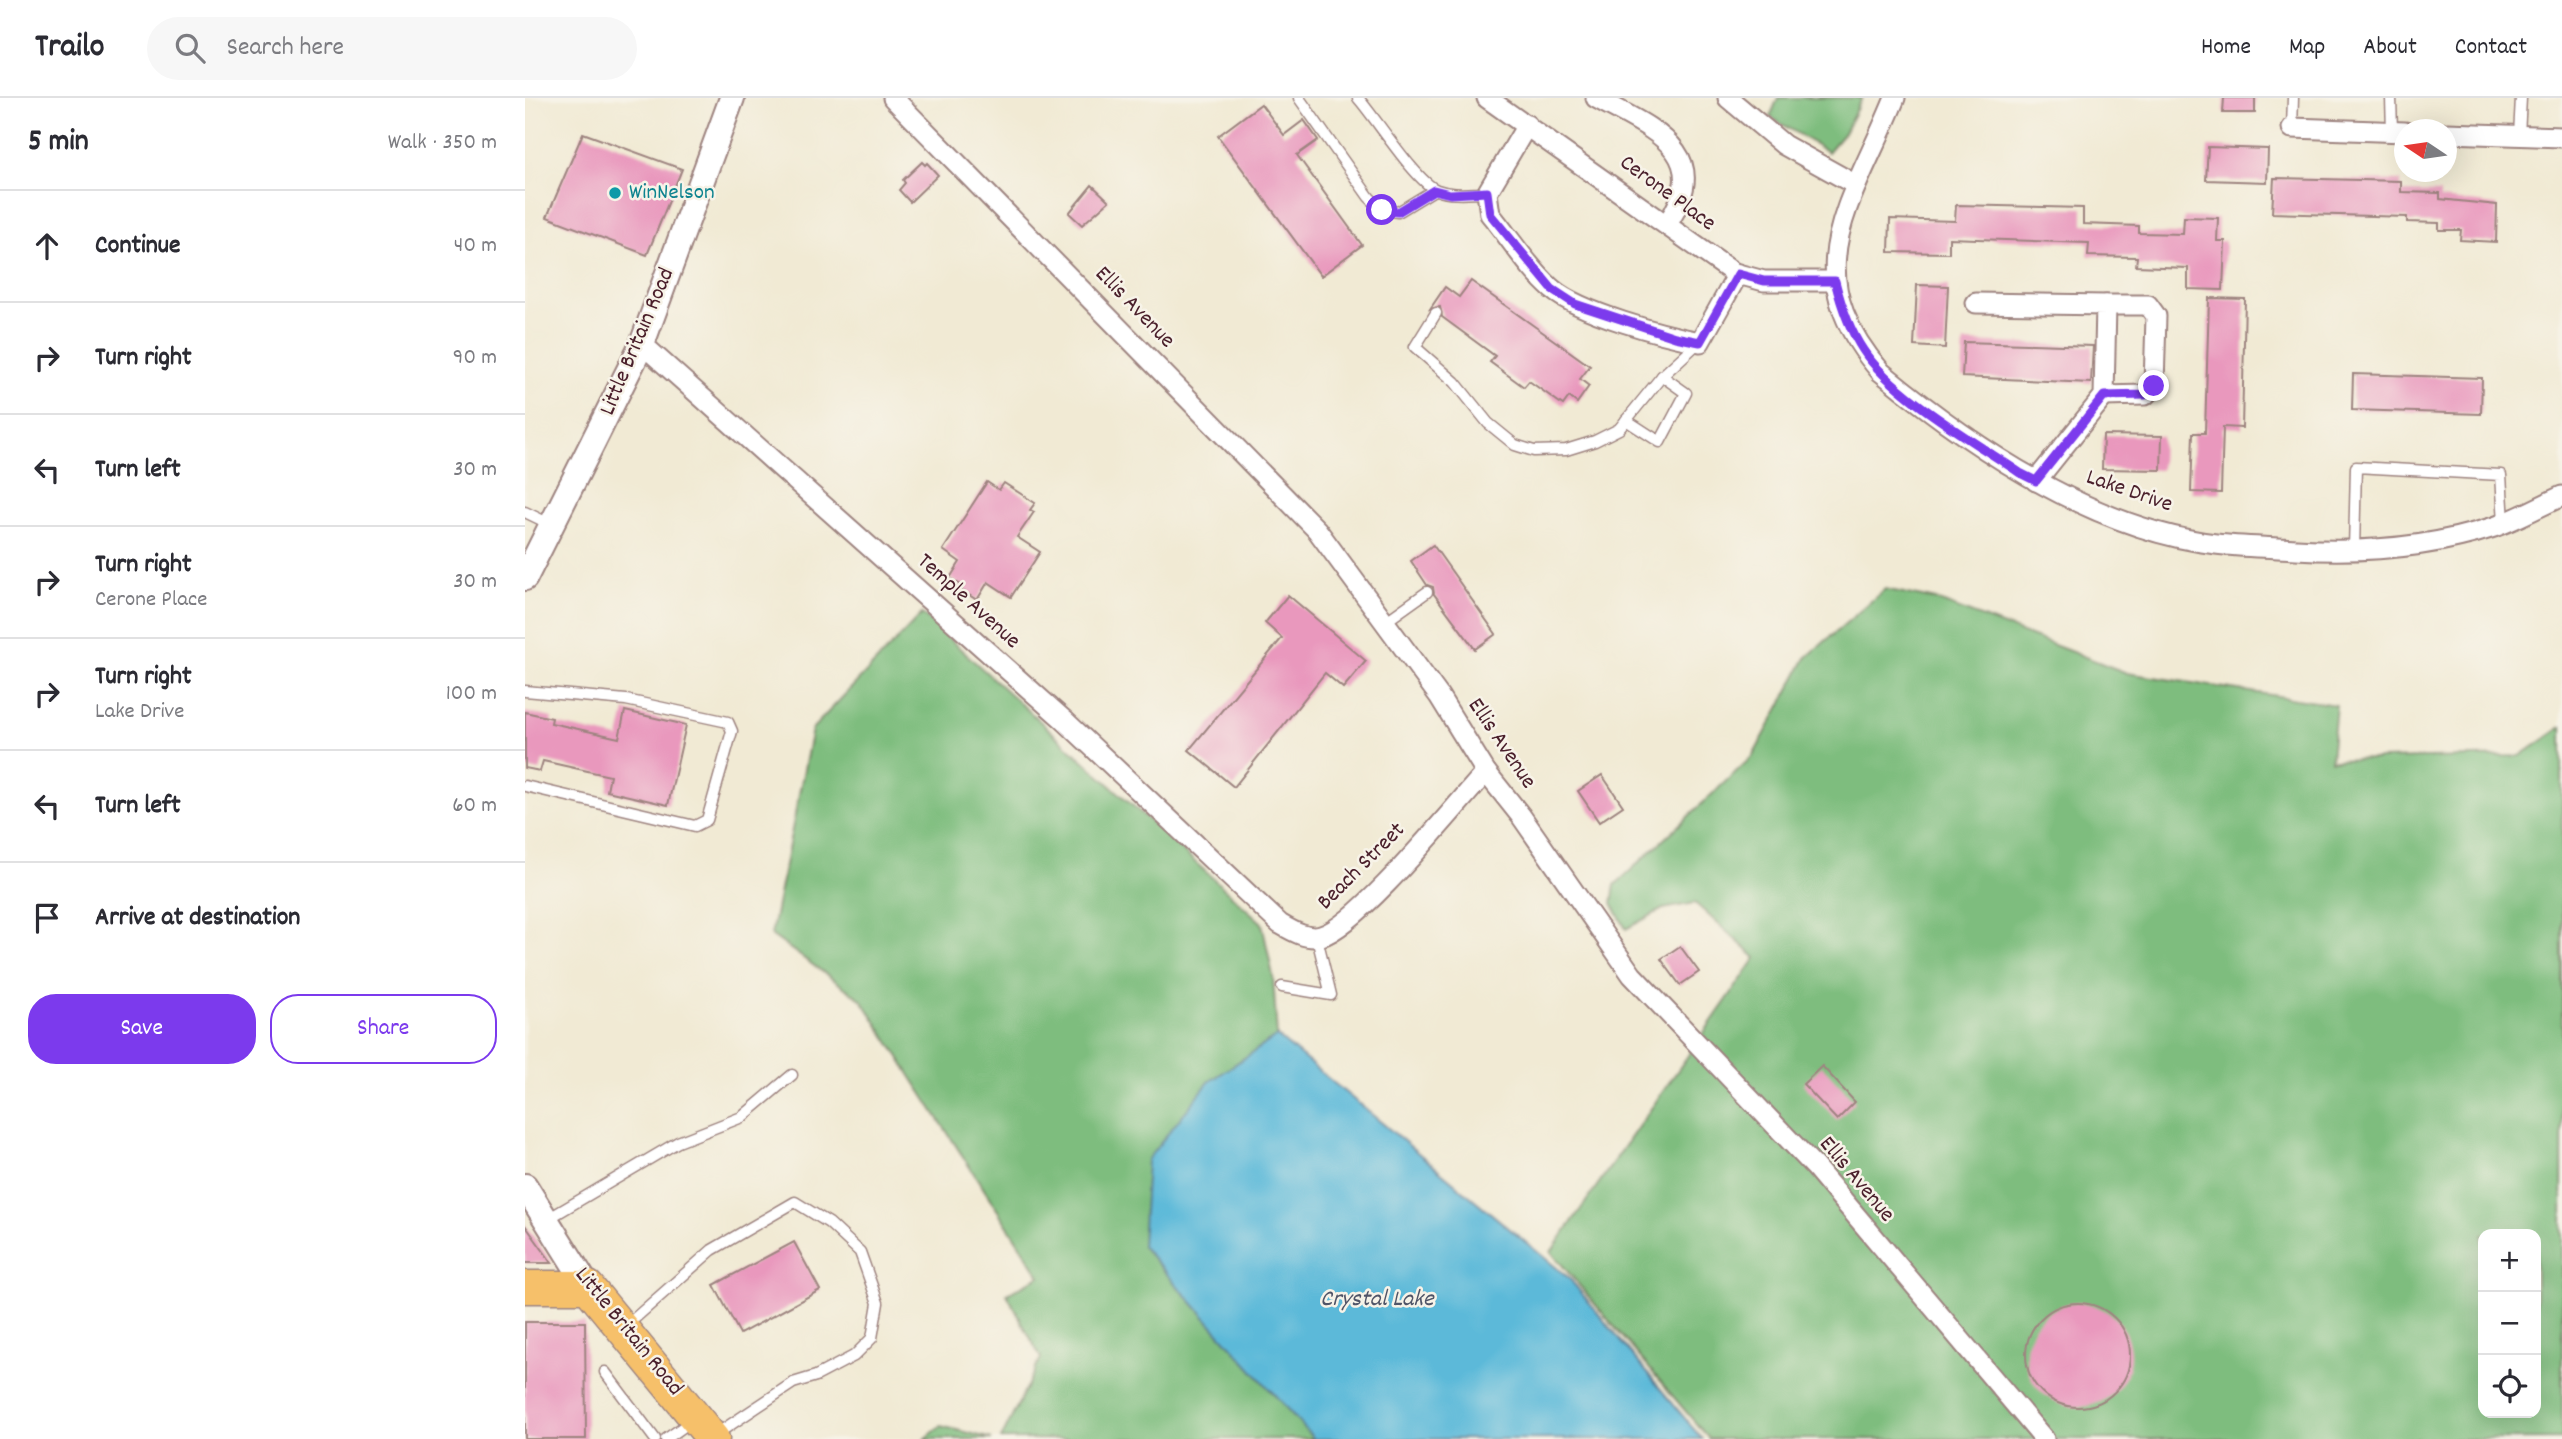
<!DOCTYPE html>
<meta charset="utf-8">
<style>
body{margin:0;font-family:Dekko,sans-serif;background:#f7f7f7;color:#2b2b33}
.controls{position:absolute;right:21px;bottom:21px;display:grid;overflow:hidden;border-radius:14px;box-shadow:0 7px 28px #0002}
.controls button{width:63px;height:63px;display:grid;place-items:center;padding:0;border:0;border-bottom:2px solid #e1e1e2;background:#fff;color:#2b2b33;font:35px sans-serif}
.compass{position:absolute;left:1869px;top:21px;width:63px;height:63px;border-radius:50%;background:#fff;box-shadow:0 7px 28px #0002;rotate:283deg}
.stop{position:absolute;width:21px;height:21px;margin:-16px;border:5px solid #7c3aed;border-radius:50%;background:#fff}
.stop.end{background:#7c3aed;border-color:#fff;box-shadow:0 2px 7px #0008}
.list{margin:0;padding:0;list-style:none}
h2{display:flex;justify-content:space-between;align-items:center;height:91px;margin:0;padding:0 28px;font-size:30px}
h2 small{font-size:23px;font-weight:400;color:#7c7c81}
.list li{display:grid;grid-template-columns:46px 1fr auto;gap:21px;align-items:center;box-sizing:border-box;height:112px;padding:0 28px;border-top:2px solid #e1e1e2}
.list b{display:block;font-size:26px;white-space:nowrap}
.list p{margin:0;font-size:23px;white-space:nowrap;color:#7c7c81}
.list em{font-size:23px;font-style:normal;color:#7c7c81}
.actions{display:flex;gap:14px;padding:21px 28px}
.actions a{flex:1;padding:16px 0;border:2px solid #7c3aed;border-radius:28px;text-align:center;font-size:24px;color:#7c3aed}
.actions .main{background:#7c3aed;color:#fff}
.icon{flex:none;width:38px;height:38px;fill:none;stroke:currentColor;stroke-width:2;stroke-linecap:round;stroke-linejoin:round}
.map{position:relative;flex:none;width:2037px;height:1341px;overflow:hidden}
header{display:flex;align-items:center;gap:42px;box-sizing:border-box;height:98px;padding:0 35px;background:#fff;border-bottom:2px solid #e1e1e2}
header strong{font-size:33px}
nav{display:flex;gap:38px;margin-inline-start:auto;font-size:24px}
.search{width:490px;height:63px;background:#f7f7f7;display:flex;align-items:center;gap:18px;box-sizing:border-box;padding:0 24px;border-radius:38px;color:#7c7c81;font-size:26px}
main{display:flex}
aside{flex:1;background:#fff}
.map>svg:first-child{display:block}
.forest{fill:#7ebd7e;stroke:#646e54;stroke-width:2;fill-rule:evenodd}
.water{fill:#5bb9d9;stroke:#526c82;stroke-width:2}
.building{fill:#e998bd}
.lines{fill:none;stroke-linecap:round;stroke-linejoin:round}
.service-casing{stroke:#9e8480;stroke-width:13}
.minor-casing{stroke:#9e8480;stroke-width:23}
.tertiary-casing{stroke:#9e8480;stroke-width:28}
.primary-casing{stroke:#9e8480;stroke-width:35}
.service{stroke:#fff;stroke-width:10}
.minor{stroke:#fff;stroke-width:19}
.tertiary{stroke:#fff;stroke-width:24}
.primary{stroke:#f6c06b;stroke-width:32}
.route{stroke:#7c3aed;stroke-width:9}
.culture-dot{fill:#0f9aa8;stroke:#f7f3e8;stroke-width:2.5}
.labels{text-anchor:middle;dominant-baseline:central;stroke-width:5;stroke-linejoin:round;paint-order:stroke}
.culture-label{font-size:23px;fill:#0d838f;stroke:#f7f3e8;text-anchor:start}
.street-label{font-size:23px;fill:#4a1f2b;stroke:#f7f3e8}
.water-label{font-size:24px;font-style:italic;fill:#505568;stroke:#f7f3e8}
</style>
<header>
<strong>Trailo</strong>
<div class="search"><svg class="icon" aria-label="search" viewBox="0 0 24 24"><circle cx="10" cy="10" r="6"/><path d="M15 15l6 6"/></svg>Search here</div>
<nav><a>Home</a><a>Map</a><a>About</a><a>Contact</a></nav>
</header>
<main>
<aside>
<h2>5 min<small>Walk · 350 m</small></h2>
<ul class="list">
<li><svg class="icon" aria-label="ahead" viewBox="0 0 24 24"><path d="M12 20V5M6 11l6-6 6 6"/></svg><div><b>Continue</b></div><em>40 m</em></li>
<li><svg class="icon" aria-label="right" viewBox="0 0 24 24"><path d="M7 20v-9h11M14 6l5 5-5 5"/></svg><div><b>Turn right</b></div><em>90 m</em></li>
<li><svg class="icon" aria-label="left" viewBox="0 0 24 24"><path d="M17 20v-9H6M10 6l-5 5 5 5"/></svg><div><b>Turn left</b></div><em>30 m</em></li>
<li><svg class="icon" aria-label="right" viewBox="0 0 24 24"><path d="M7 20v-9h11M14 6l5 5-5 5"/></svg><div><b>Turn right</b><p>Cerone Place</p></div><em>30 m</em></li>
<li><svg class="icon" aria-label="right" viewBox="0 0 24 24"><path d="M7 20v-9h11M14 6l5 5-5 5"/></svg><div><b>Turn right</b><p>Lake Drive</p></div><em>100 m</em></li>
<li><svg class="icon" aria-label="left" viewBox="0 0 24 24"><path d="M17 20v-9H6M10 6l-5 5 5 5"/></svg><div><b>Turn left</b></div><em>60 m</em></li>
<li><svg class="icon" aria-label="arrive" viewBox="0 0 24 24"><path d="M6 21V4h12l-3 4 3 4H6"/></svg><div><b>Arrive at destination</b></div></li>
</ul>
<div class="actions"><a class="main">Save</a><a>Share</a></div>
</aside>
<div class="map">
<svg width="2037" height="1341" viewBox="0 0 2037 1341">
<rect width="100%" height="100%" fill="#f7f3e8"/>
<filter id="ink" filterUnits="userSpaceOnUse"><feTurbulence type="fractalNoise" baseFrequency=".0143" numOctaves="2"/><feDisplacementMap in="SourceGraphic" scale="14" xChannelSelector="R" yChannelSelector="G"/><feConvolveMatrix kernelMatrix="1 2 1 2 8 2 1 2 1" color-interpolation-filters="sRGB"/></filter>
<filter id="wash" filterUnits="userSpaceOnUse"><feTurbulence type="fractalNoise" baseFrequency=".00686" numOctaves="4" result="noise"/><feDisplacementMap in="SourceGraphic" scale="28" xChannelSelector="R" yChannelSelector="G"/><feGaussianBlur stdDeviation="1.57" result="paint"/><feColorMatrix in="noise" values="0 0 0 0 0 0 0 0 0 0 0 0 0 0 0 0 0 1.4 0 .05"/><feComposite in="paint" operator="in"/></filter>
<g filter="url(#wash)">
<rect width="100%" height="100%" fill="#f1ead4"/>
<!-- forest -->
<g class="forest">
<path d="M 1253,0 L 1337,0 L 1319,35 L 1303,54 L 1245,19 Z"/>
<path d="M 1360,491 L 1411,502 L 1602,575 L 1811,607 L 1806,662 L 1995,658 L 2037,629 L 2037,1341 L 1184,1341 L 1026,1154 L 1231,860 L 1170,805 L 1138,811 L 1101,831 L 1087,805 L 1090,787 L 1228,658 L 1281,560 ZM 1958,1136 L 2011,1136 L 2011,1315 L 1958,1315 Z"/>
<path d="M 397,516 L 737,825 L 748,878 L 752,938 L 684,984 L 617,1148 L 789,1341 L 476,1341 L 516,1260 L 482,1196 L 515,1178 L 337,902 L 246,837 L 287,631 Z"/>
<path d="M 416,1328 L 467,1341 L 400,1341 Z"/>
</g>
<!-- water -->
<path class="water" d="M 752,938 L 1044,1180 L 1177,1341 L 789,1341 L 617,1148 L 622,1062 L 684,984 Z"/>
<g id="blocks">
<!-- building -->
<g class="building">
<path d="M 1699,0 L 1730,0 L 1730,15 L 1698,15 Z"/>
<path d="M 736,6 L 759,37 L 779,22 L 793,42 L 772,57 L 837,147 L 796,178 L 693,38 Z"/>
<path d="M 58,35 L 157,71 L 122,157 L 22,119 Z"/>
<path d="M 1683,49 L 1743,51 L 1742,84 L 1681,82 Z"/>
<path d="M 397,64 L 400,67 L 402,65 L 413,77 L 385,104 L 374,92 L 380,85 L 378,82 Z"/>
<path d="M 1749,80 L 1876,83 L 1876,94 L 1915,95 L 1915,101 L 1972,107 L 1971,144 L 1935,142 L 1936,132 L 1914,132 L 1914,125 L 1882,124 L 1882,119 L 1747,115 Z"/>
<path d="M 567,87 L 584,103 L 557,127 L 544,115 Z"/>
<path d="M 1431,107 L 1558,110 L 1558,126 L 1614,128 L 1614,135 L 1658,136 L 1659,119 L 1693,120 L 1692,143 L 1700,143 L 1698,192 L 1663,191 L 1663,170 L 1611,168 L 1612,159 L 1563,158 L 1564,145 L 1424,140 L 1424,155 L 1364,154 L 1365,121 L 1430,123 Z"/>
<path d="M 946,183 L 1065,268 L 1055,281 L 1064,288 L 1052,305 L 1044,299 L 1038,307 L 1004,283 L 999,289 L 965,264 L 970,258 L 917,219 L 915,209 L 905,211 L 920,189 L 934,199 Z"/>
<path d="M 1392,187 L 1423,188 L 1420,250 L 1389,248 Z"/>
<path d="M 1684,200 L 1720,201 L 1717,330 L 1698,329 L 1696,395 L 1666,394 L 1668,335 L 1680,335 Z"/>
<path d="M 1439,244 L 1568,248 L 1566,285 L 1437,279 Z"/>
<path d="M 1828,276 L 1957,280 L 1956,316 L 1827,312 Z"/>
<path d="M 1578,337 L 1637,338 L 1636,372 L 1577,371 Z"/>
<path d="M 462,384 L 474,392 L 479,385 L 510,405 L 505,412 L 509,414 L 492,439 L 515,454 L 486,499 L 463,484 L 452,502 L 433,490 L 434,486 L 425,480 L 435,464 L 418,452 Z"/>
<path d="M 908,447 L 971,536 L 950,551 L 909,496 L 908,489 L 902,487 L 886,463 Z"/>
<path d="M 763,497 L 841,563 L 818,590 L 800,575 L 709,689 L 664,652 L 757,540 L 740,525 Z"/>
<path d="M 100,613 L 161,627 L 143,707 L 82,693 L 85,678 L 18,663 L 15,673 L 0,670 L 0,614 L 27,620 L 26,625 L 94,640 Z"/>
<path d="M 1077,677 L 1098,708 L 1074,724 L 1053,693 Z"/>
<path d="M 1155,848 L 1174,874 L 1155,887 L 1136,861 Z"/>
<path d="M 1297,968 L 1330,1004 L 1312,1022 L 1278,986 Z"/>
<path d="M 0,1127 L 27,1165 L 0,1165 Z"/>
<path d="M 269,1144 L 295,1192 L 215,1236 L 189,1187 Z"/>
<circle cx="1553" cy="1257" r="52"/>
<path d="M 0,1224 L 60,1224 L 61,1341 L 0,1341 Z"/>
</g>
</g>
</g>
<g filter="url(#ink)">
<use href="#blocks" fill-opacity="0" stroke="#9e8480" stroke-width="2"/>
<g class="lines">
<defs>
<g id="service">
<path d="M 774,0 L 844,99 L 857,112 L 873,114 L 909,92"/>
<path d="M 833,0 C 850,19 892,85 912,92 C 928,98 946,95 962,95"/>
<path d="M 1866,0 L 1867,33"/>
<path d="M 1767,30 L 1768,0"/>
<path d="M 1994,37 L 1996,0"/>
<path d="M 911,215 L 890,249 L 930,284 L 963,325 L 990,347 L 1009,353 L 1041,352 L 1070,343 L 1094,331 L 1137,278 L 1174,244"/>
<path d="M 1101,322 L 1135,344 L 1161,295 L 1137,278"/>
<path d="M 0,414 L 27,427"/>
<path d="M 1829,452 L 1831,369 L 1976,377 L 1979,424"/>
<path d="M 860,524 L 902,494"/>
<path d="M 0,593 L 101,602 L 203,624 L 207,633 L 182,722 L 170,728 L 0,688"/>
<path d="M 757,889 L 806,897 L 792,840"/>
<path d="M 21,1122 L 153,1044 L 217,1019 L 267,977"/>
<path d="M 101,1228 L 187,1152 L 270,1104 L 304,1125 L 335,1154 L 353,1205 L 347,1240 L 329,1258 L 291,1278 L 268,1285 L 190,1337"/>
<path d="M 80,1274 L 130,1341"/>
<path d="M 141,1341 L 168,1322"/>
</g>
<g id="minor">
<path d="M 368,0 L 792,432 L 914,598 L 961,674 L 996,718 L 1107,877 L 1290,1069 L 1519,1341"/>
<path d="M 962,0 L 1209,175 L 1239,183 L 1310,183"/>
<path d="M 1071,0 C 1127,31 1191,54 1142,126"/>
<path d="M 1203,0 L 1259,47 L 1331,87"/>
<path d="M 1370,0 C 1328,105 1267,171 1356,274 C 1448,350 1570,432 1691,446 C 1718,449 1744,449 1771,451 C 1838,455 1905,450 1969,429 C 1992,421 2015,408 2037,398"/>
<path d="M 1002,27 L 962,95 L 965,116 C 985,140 1004,171 1027,191 C 1055,215 1138,237 1175,244 L 1213,176"/>
<path d="M 1767,30 L 1880,34"/>
<path d="M 1922,35 L 2037,39"/>
<path d="M 1451,205 L 1581,207 L 1579,298 L 1511,383"/>
<path d="M 117,246 L 539,622 L 755,826 C 767,833 782,842 796,838 C 833,828 930,708 961,674"/>
<path d="M 1579,298 L 1620,297 L 1629,288 L 1631,218 L 1623,207 L 1581,207"/>
</g>
<g id="tertiary">
<path d="M 0,480 L 117,246 L 207,0"/>
<path d="M 0,1088 L 63,1189"/>
</g>
<path id="primary" d="M 0,1189 L 63,1189 L 188,1341"/>
</defs>
<!-- service casing -->
<use href="#service" class="service-casing"/>
<!-- minor casing -->
<use href="#minor" class="minor-casing"/>
<!-- tertiary casing -->
<use href="#tertiary" class="tertiary-casing"/>
<!-- primary casing -->
<use href="#primary" class="primary-casing"/>
<!-- service -->
<use href="#service" class="service"/>
<!-- minor -->
<use href="#minor" class="minor"/>
<!-- tertiary -->
<use href="#tertiary" class="tertiary"/>
<!-- primary -->
<use href="#primary" class="primary"/>
</g>
</g>
<g class="lines" filter="url(#ink)">
<!-- route -->
<path class="route" d="M 857,112 L 873,114 L 909,92 L 925,96 L 962,94 L 965,116 L 1027,191 L 1050,206 L 1150,239 L 1175,244 L 1213,176 L 1239,183 L 1310,183 C 1316,207 1324,231 1338,252 C 1367,297 1450,344 1495,375 L 1511,383 L 1579,298 L 1620,297 L 1629,288"/>
</g>
<!-- markers -->
<circle class="culture-dot" cx="90" cy="95" r="7"/>
<g class="labels">
<!-- culture labels -->
<g class="culture-label">
<text x="104" y="95">WinNelson</text>
</g>
<!-- street labels -->
<g class="street-label">
<text transform="translate(1142 96) rotate(36)">Cerone Place</text>
<text transform="translate(609 210) rotate(46)">Ellis Avenue</text>
<text transform="translate(113 244) rotate(-67)">Little Britain Road</text>
<text transform="translate(1604 394) rotate(19)">Lake Drive</text>
<text transform="translate(443 504) rotate(42)">Temple Avenue</text>
<text transform="translate(976 646) rotate(56)">Ellis Avenue</text>
<text transform="translate(837 769) rotate(-45)">Beach Street</text>
<text transform="translate(1331 1082) rotate(50)">Ellis Avenue</text>
<text transform="translate(103 1234) rotate(51)">Little Britain Road</text>
</g>
<!-- water labels -->
<g class="water-label">
<text x="852" y="1202">Crystal Lake</text>
</g>
</g>
</svg>
<div class="controls">
<button>+</button>
<button>−</button>
<button><svg class="icon" aria-label="locate" viewBox="0 0 24 24"><circle cx="12" cy="12" r="6"/><path d="M12 2v4M12 18v4M2 12h4M18 12h4"/></svg></button>
</div>
<svg class="compass" viewBox="-18 -18 36 36"><path d="M0-13l5 13h-10z" fill="#e53935"/><path d="M0 13l5-13h-10z" fill="#7c7c81"/></svg>
<div class="stop" style="left:857px;top:112px"></div>
<div class="stop end" style="left:1629px;top:288px"></div>
</div>
</main>
